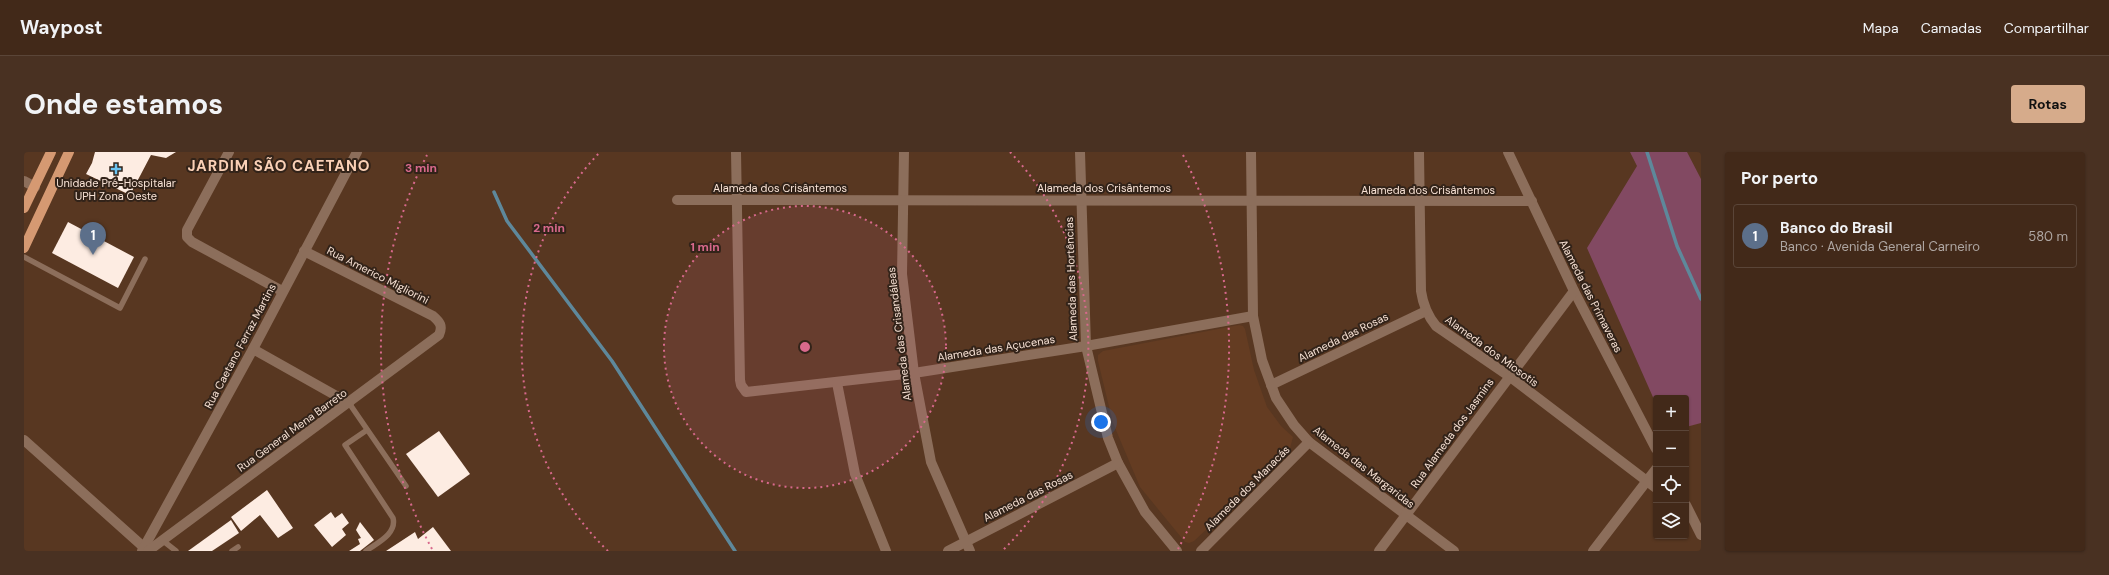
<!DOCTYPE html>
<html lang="pt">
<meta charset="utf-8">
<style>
body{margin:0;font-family:"DM Sans",sans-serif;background:#493122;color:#f1f3f6}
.controls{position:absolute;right:12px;bottom:12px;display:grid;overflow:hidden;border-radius:4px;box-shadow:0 1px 3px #0004}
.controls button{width:36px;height:36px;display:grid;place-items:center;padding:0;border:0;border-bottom:1px solid #5a4538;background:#422919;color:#f1f3f6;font:20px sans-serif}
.you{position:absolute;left:1077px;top:270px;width:14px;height:14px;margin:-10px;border:3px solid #fff;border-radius:50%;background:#1a73e8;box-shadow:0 0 0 6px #1a73e833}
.badge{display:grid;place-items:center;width:26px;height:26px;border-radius:50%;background:#d6ab8b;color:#fff;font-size:13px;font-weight:700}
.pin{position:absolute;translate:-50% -33px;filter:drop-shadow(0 1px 2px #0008)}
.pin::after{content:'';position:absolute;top:21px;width:14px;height:12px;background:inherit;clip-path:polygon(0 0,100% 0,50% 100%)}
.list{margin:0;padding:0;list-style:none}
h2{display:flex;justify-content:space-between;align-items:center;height:52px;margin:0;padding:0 16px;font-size:17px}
h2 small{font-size:13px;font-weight:400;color:#aea6a2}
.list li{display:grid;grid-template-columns:26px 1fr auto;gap:12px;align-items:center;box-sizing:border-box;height:64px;margin:0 8px 8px;padding:0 8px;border:1px solid #5a4538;border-radius:4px}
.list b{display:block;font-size:15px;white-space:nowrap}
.list p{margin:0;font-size:13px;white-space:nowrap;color:#aea6a2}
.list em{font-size:13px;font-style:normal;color:#aea6a2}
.icon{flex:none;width:22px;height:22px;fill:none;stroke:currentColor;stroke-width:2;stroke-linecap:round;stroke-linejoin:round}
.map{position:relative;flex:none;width:1677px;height:399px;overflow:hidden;border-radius:4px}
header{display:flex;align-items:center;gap:24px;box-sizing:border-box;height:56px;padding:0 20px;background:#422919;border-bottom:1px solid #5a4538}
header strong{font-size:19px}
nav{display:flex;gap:22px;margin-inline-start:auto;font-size:14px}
.intro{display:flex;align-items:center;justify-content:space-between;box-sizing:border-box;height:96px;padding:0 24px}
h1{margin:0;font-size:28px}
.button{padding:10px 18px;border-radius:4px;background:#d6ab8b;color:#111;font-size:14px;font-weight:700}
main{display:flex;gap:24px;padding:0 24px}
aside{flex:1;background:#422919;border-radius:4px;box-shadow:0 1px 3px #0004}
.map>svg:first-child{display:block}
.built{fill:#643c22}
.green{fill:#824962}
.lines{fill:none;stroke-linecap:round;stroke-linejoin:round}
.stream{stroke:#5e889b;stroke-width:3.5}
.building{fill:#fdece2}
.lane{stroke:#8c6e5b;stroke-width:5.5}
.street{stroke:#8c6e5b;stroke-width:10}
.primary{stroke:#d59972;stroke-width:10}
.ring{fill:none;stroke:#d8698c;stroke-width:2;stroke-dasharray:2 4}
.poi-dot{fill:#6ac3f1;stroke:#322319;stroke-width:1.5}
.labels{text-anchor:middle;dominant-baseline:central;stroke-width:4;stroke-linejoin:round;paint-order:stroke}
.poi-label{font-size:11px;fill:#f8e2d5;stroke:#322319}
.street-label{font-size:11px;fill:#f8e2d5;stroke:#322319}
.district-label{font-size:15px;font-weight:bold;letter-spacing:1px;fill:#fad0b6;stroke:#322319}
.centre{fill:#d8698c;stroke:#322319;stroke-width:2}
.ring-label{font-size:12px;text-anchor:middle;font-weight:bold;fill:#d8698c;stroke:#322319;stroke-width:4;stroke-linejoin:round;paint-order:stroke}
</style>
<header>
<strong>Waypost</strong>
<nav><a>Mapa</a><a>Camadas</a><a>Compartilhar</a></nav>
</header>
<div class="intro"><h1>Onde estamos</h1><a class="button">Rotas</a></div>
<main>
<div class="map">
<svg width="1677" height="399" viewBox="0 0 1677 399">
<rect width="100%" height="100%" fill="#583721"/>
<!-- built -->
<path class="built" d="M 1215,173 L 1219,174 L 1221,177 L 1230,218 L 1243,255 L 1257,274 L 1269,285 L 1265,300 L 1170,389 L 1165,391 L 1161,390 L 1116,335 L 1089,271 L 1074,209 L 1074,203 L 1079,199 Z"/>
<!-- green -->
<path class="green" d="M 1606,0 L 1663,0 L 1677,27 L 1677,271 L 1662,275 L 1662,246 L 1632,246 L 1632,252 L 1563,96 L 1613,14 Z"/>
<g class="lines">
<!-- stream -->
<g class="stream">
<path d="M 1623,0 L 1653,94 L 1677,147"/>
<path d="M 470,40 L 483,69 L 588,209 L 711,399"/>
</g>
</g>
<!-- building -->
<g class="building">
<path d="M 71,0 L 152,0 L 142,6 L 127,3 L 106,43 L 62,22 L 68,11 Z"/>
<path d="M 44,70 L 110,105 L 94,136 L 28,101 Z"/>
<path d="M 415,279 L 446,322 L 414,345 L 382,302 Z"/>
<path d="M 243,338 L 269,376 L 254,386 L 236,363 L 217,379 L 207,365 Z"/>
<path d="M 307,360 L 311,366 L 318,361 L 325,371 L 318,377 L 322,383 L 308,395 L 290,373 Z"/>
<path d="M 207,368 L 215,381 L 188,399 L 164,399 Z"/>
<path d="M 336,370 L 350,388 L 336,399 L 325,399 L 336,392 L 334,387 L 337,386 L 332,378 Z"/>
<path d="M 409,375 L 427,399 L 362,399 L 391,380 L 394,387 Z"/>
</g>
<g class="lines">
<!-- lane -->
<g class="lane">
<path d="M 0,105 L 96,156 L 121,107"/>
<path d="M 325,251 L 382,334"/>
<path d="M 138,388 L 152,399"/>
<path d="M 208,399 L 214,395"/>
<path d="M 342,399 C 353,391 373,382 369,366 L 321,293 L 343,278"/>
</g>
<!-- street -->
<g class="street">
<path d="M 205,0 L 163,78 L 163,85 L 168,90 L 258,139"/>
<path d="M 712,0 L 716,228 L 717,233 L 722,240 L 890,221 L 1062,194 L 1229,164"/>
<path d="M 880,0 L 878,122 L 890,221 L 907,310 L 946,399"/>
<path d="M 1056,0 L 1062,194 L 1084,286 L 1094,311 L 1121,360 L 1153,399"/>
<path d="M 1227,0 L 1229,164 L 1238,208 L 1252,246 L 1270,273 L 1285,290 L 1430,399"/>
<path d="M 1395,0 L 1397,139 C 1399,153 1403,163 1412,174 L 1485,224 L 1632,336"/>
<path d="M 1484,0 L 1550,139 L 1632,297"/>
<path d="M 0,29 L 11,35"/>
<path d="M 653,48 L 1508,49"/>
<path d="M 229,197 L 325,251"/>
<path d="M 813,231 L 831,322 L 862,399"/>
<path d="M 1247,233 L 1402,159"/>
<path d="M 0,288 L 124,399"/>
<path d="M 1662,353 L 1677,383"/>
<path d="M 118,399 L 229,197 L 333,0"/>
<path d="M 124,399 L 415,183 C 419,174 416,170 409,164 L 280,99"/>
<path d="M 924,399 L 1094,311"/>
<path d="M 1177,399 L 1285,290"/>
<path d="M 1355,399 L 1550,139"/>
<path d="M 1569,399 L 1632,317"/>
</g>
<!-- primary -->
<g class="primary">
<path d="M 0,56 L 27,0"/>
<path d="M 0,96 L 45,0"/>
</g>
</g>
<!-- distance rings -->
<circle cx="781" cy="195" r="141" fill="#d8698c" fill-opacity=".12"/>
<g class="ring">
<circle cx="781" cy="195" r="141"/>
<path d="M584 399A283 283 0 0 1 576 0M986 0A283 283 0 0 1 978 399"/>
<path d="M408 397A424 424 0 0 1 403 3M1159 3A424 424 0 0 1 1154 397"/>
</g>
<!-- markers -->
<path class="poi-dot" d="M90 11h4v4h4v4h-4v4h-4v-4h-4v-4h4z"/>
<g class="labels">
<!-- poi labels -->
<g class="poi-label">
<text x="92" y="31">Unidade Pré-Hospitalar<tspan x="92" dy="13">UPH Zona Oeste</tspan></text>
</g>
<!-- street labels -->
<g class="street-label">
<text x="756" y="36">Alameda dos Crisântemos</text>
<text x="1080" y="36">Alameda dos Crisântemos</text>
<text x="1404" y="38">Alameda dos Crisântemos</text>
<text transform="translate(354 123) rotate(27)">Rua Americo Migliorini</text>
<text transform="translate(1047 127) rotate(-92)">Alameda das Hortências</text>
<text transform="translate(1567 144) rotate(63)">Alameda das Primaveras</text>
<text transform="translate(875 182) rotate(-97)">Alameda das Crisandáleas</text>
<text transform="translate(1319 185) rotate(-26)">Alameda das Rosas</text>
<text transform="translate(216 194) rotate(-62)">Rua Caetano Ferraz Martins</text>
<text transform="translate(972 196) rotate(-9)">Alameda das Açucenas</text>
<text transform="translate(1468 199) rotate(36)">Alameda dos Miosotis</text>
<text transform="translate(268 278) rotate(-36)">Rua General Mena Barreto</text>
<text transform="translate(1428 281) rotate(-54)">Rua Alameda dos Jasmins</text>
<text transform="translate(1340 315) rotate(38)">Alameda das Margaridas</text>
<text transform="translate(1223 336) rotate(-45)">Alameda dos Manacás</text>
<text transform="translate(1004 344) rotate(-27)">Alameda das Rosas</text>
</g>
<!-- district labels -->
<g class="district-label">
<text x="255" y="14">JARDIM SÃO CAETANO</text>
</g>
</g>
<circle cx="781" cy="195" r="6" class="centre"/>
<g class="ring-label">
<text x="397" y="20">3 min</text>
<text x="525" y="80">2 min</text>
<text x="681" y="99">1 min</text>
</g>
</svg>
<div class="controls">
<button>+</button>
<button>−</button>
<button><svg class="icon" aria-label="locate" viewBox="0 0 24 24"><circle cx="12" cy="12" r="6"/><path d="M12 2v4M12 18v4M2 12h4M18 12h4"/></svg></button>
<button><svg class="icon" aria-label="layers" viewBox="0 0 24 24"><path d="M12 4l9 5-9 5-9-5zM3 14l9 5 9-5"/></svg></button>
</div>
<div class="you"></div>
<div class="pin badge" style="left:69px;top:103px;background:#5c6f8a">1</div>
</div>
<aside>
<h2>Por perto<small></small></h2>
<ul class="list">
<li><span class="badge" style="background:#5c6f8a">1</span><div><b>Banco do Brasil</b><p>Banco · Avenida General Carneiro</p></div><em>580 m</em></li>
</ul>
</aside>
</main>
